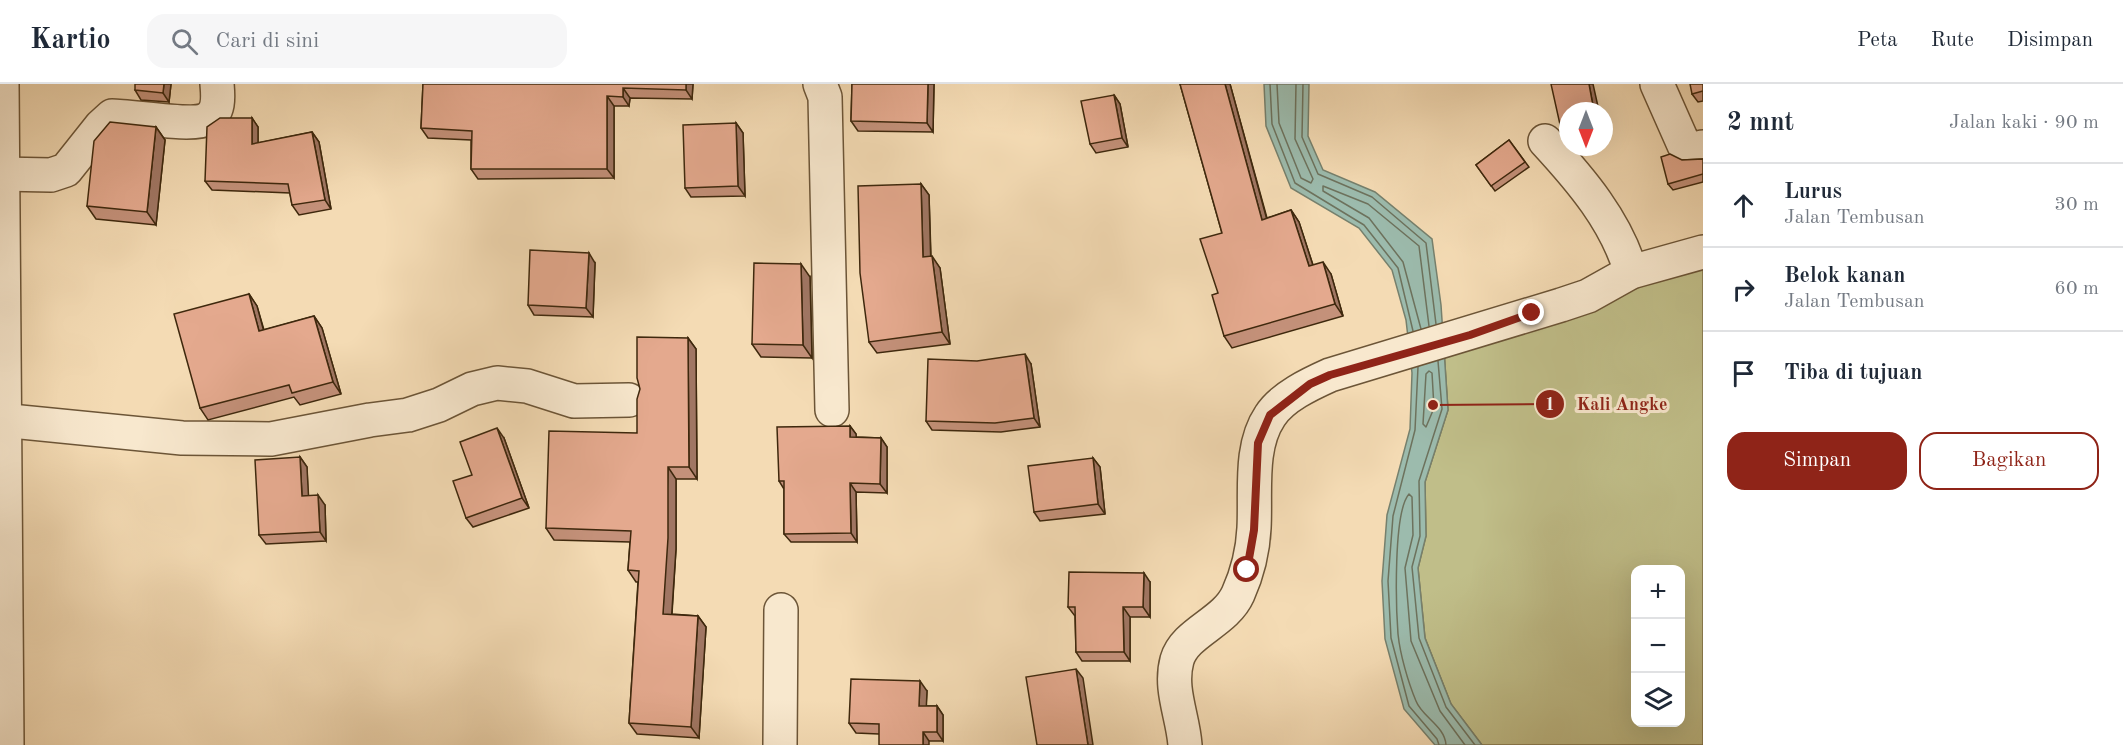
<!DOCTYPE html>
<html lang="id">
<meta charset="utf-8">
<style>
body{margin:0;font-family:"Old Standard TT",serif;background:#f6f6f7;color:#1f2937}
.controls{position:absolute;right:18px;bottom:18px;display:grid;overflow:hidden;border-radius:12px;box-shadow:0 6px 24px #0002}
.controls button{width:54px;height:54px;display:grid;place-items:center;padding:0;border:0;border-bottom:2px solid #e0e1e3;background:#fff;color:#1f2937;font:30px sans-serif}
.compass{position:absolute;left:1559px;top:18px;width:54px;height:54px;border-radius:50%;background:#fff;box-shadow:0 6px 24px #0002;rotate:180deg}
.stop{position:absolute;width:18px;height:18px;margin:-14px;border:4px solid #8f2418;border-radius:50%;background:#fff}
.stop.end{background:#8f2418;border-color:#fff;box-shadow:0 2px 6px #0008}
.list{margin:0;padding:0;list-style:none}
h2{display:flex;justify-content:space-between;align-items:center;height:78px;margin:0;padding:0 24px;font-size:26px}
h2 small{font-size:20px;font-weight:400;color:#747a83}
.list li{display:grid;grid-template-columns:39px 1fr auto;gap:18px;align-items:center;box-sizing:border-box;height:84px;padding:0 24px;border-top:2px solid #e0e1e3}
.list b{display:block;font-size:22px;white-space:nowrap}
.list p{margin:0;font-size:20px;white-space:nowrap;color:#747a83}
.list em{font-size:20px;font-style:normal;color:#747a83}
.actions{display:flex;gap:12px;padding:18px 24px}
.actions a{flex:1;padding:14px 0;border:2px solid #8f2418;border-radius:18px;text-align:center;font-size:21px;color:#8f2418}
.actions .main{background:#8f2418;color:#fff}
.icon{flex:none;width:33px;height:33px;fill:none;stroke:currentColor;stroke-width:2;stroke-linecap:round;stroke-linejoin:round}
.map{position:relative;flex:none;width:1703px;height:661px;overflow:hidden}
header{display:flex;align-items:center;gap:36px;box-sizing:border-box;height:84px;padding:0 30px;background:#fff;border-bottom:2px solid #e0e1e3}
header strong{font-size:28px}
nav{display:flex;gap:33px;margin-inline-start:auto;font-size:21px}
.search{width:420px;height:54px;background:#f6f6f7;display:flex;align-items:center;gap:15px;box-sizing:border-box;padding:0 21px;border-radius:18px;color:#747a83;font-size:22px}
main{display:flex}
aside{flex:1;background:#fff}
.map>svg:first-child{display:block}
.green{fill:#c0be89;stroke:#7f734b;stroke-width:1.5;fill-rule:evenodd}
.water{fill:#9cbbad;stroke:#76806d;stroke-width:1.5}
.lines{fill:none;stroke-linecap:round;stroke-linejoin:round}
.shore{stroke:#6d725d;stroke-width:1.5}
.minor-casing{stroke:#6c5537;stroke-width:36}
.minor{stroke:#f8e8ce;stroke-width:33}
.wall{fill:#c4917a;stroke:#3e280d;stroke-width:1.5}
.shaded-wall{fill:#a07663;stroke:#3e280d;stroke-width:1.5}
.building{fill:#e4a98e;stroke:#3e280d;stroke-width:1.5}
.route{stroke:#8f2418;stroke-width:8}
.leader{fill:none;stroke:#8f2418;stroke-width:2}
.callout-dot{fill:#8f2418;stroke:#f8e8ce;stroke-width:2}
.mark-label{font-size:18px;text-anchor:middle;font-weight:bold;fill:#fff}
.callout-label{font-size:18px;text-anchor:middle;font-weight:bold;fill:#8f2418;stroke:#f8e8ce;stroke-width:6;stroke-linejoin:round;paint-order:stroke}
</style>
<header>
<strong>Kartio</strong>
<div class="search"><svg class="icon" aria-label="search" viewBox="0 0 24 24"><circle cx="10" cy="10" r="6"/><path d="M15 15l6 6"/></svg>Cari di sini</div>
<nav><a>Peta</a><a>Rute</a><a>Disimpan</a></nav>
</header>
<main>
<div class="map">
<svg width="1703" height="661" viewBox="0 0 1703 661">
<rect width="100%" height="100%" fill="#f4dbb4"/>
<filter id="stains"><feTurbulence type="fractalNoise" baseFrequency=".00333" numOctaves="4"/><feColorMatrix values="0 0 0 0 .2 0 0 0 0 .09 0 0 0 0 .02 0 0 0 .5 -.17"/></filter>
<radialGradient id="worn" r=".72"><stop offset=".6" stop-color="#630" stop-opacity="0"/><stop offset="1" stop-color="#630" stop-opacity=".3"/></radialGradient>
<!-- green -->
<path class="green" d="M 1703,176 L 1703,661 L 1482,661 L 1451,620 L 1425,554 L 1418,484 L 1426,452 L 1425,398 L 1448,326 L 1444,266 ZM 1636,486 L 1680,486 L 1680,638 L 1636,638 Z"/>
<!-- water -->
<path class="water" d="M 1264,0 L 1309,0 L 1308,52 L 1323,86 L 1375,108 L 1432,155 L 1441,221 L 1448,326 L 1425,398 L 1426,452 L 1418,484 L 1425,554 L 1451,620 L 1482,661 L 1435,661 L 1404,625 L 1385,555 L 1382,497 L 1387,431 L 1410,345 L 1412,289 L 1406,236 L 1392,186 L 1359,144 L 1291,104 L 1266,42 Z"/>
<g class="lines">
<!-- shore -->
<g class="shore">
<path d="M 1270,0 L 1272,40 L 1295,99 L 1364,141 L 1398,184 L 1413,247"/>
<path d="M 1277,0 L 1279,39 L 1301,94 L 1311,99 L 1313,95 L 1295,55 L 1296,0"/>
<path d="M 1303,0 L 1302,53 L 1318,90 L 1372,113 L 1426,159 L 1436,240"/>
<path d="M 1421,245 L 1403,178 L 1369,134 L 1323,107 L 1323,102 L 1368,120 L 1419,162 L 1429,242"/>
<path d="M 1438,277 L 1442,325 L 1419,397 L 1420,452 L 1412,483 L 1419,554 L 1446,623 L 1475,661"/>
<path d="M 1418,283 L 1415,346 L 1393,432 L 1388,497 L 1391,554 L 1409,622 L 1437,655 L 1439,661"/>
<path d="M 1429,287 L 1432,289 L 1434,324 L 1426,343 L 1423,340 L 1426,290 Z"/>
<path d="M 1446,661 C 1445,642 1422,633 1416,617 C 1408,598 1400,570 1398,550 C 1396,524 1393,428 1409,410 L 1412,413 L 1413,451 L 1405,484 L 1411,557 L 1440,627 L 1465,661"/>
</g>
<defs>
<g id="minor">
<path d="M 2,0 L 7,661"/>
<path d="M 820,0 L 825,13 L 832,326"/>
<path d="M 1657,0 L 1684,61 L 1693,65 L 1703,63"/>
<path d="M 1545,57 C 1581,96 1616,137 1631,188"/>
<path d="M 0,90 L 51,91 L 66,86 L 101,42 L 112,32 C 132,32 193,43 207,35 C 220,28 218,12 217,0"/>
<path d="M 0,336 L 182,354 L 271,355 L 370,336 L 408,331 L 439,321 L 472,305 L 497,299 L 527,302 L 574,317 L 629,316"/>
<path d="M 780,661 L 781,526"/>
<path d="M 1185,661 C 1183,632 1169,605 1177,576 C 1185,548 1225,539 1238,510 C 1247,490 1253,465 1254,444 C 1256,408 1249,363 1270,332 C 1282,313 1310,300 1330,291 L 1561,221 L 1588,212 L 1631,188 L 1703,168"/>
</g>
</defs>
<!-- minor casing -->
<use href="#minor" class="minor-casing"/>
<!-- minor -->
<use href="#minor" class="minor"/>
</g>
<!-- wall -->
<g class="wall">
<path d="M 171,0 L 169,18 L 141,16 L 135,6 Z"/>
<path d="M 423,0 L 693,0 L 692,15 L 630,14 L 629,22 L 614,22 L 614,94 L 478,95 L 471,85 L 471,56 L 428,54 L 421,44 Z"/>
<path d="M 852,0 L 934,0 L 933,48 L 858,47 L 851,37 Z"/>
<path d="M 1180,0 L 1230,0 L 1267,134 L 1291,126 L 1299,138 L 1313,181 L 1331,190 L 1343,232 L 1232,264 L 1224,252 L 1218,209 L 1222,149 Z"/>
<path d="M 1703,0 L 1703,17 L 1698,18 L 1692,10 Z"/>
<path d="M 1114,11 L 1120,20 L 1128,63 L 1096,69 L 1090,60 Z"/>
<path d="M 1568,27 L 1568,53 L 1567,54 L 1561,45 Z"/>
<path d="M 252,34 L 258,43 L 258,59 L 312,48 L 319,58 L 331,125 L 299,131 L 292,121 L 290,109 L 212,106 L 205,97 Z"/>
<path d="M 736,39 L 743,49 L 745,112 L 691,113 L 685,104 Z"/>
<path d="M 156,43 L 165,56 L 156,141 L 96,135 L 87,122 Z"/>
<path d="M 1509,56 L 1529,83 L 1495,107 L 1476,81 Z"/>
<path d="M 1703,75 L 1703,98 L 1673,106 L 1668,100 L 1682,76 Z"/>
<path d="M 921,100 L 929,111 L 931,172 L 940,184 L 950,260 L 877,269 L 869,258 Z"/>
<path d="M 595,179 L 593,233 L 534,231 L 528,221 Z"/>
<path d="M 810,193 L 812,274 L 761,273 L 752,260 Z"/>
<path d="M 249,210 L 257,222 L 264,246 L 314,232 L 322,244 L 341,310 L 300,321 L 294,313 L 208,336 L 200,324 Z"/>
<path d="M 688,254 L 696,265 L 697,395 L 676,395 L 676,465 L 672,530 L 698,532 L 706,543 L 699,654 L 637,650 L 629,639 L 638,498 L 636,498 L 628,486 L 630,458 L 554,456 L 546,444 L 637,349 Z"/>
<path d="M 1031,280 L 1040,343 L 1001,348 L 932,346 L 926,337 Z"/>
<path d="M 850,342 L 856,350 L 856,353 L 881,354 L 887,363 L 887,409 L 856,408 L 857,458 L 791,458 L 784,450 L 784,405 L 779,397 Z"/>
<path d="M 504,354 L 529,424 L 473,443 L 466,434 L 472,391 Z"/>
<path d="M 300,373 L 307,383 L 308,412 L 325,421 L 326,457 L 266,460 L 259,451 Z"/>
<path d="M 1093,374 L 1100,383 L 1105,430 L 1040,437 L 1034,428 Z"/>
<path d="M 1150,498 L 1150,533 L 1130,533 L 1130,577 L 1082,577 L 1076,568 L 1075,532 L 1068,523 Z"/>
<path d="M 927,607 L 926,622 L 937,622 L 943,631 L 943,657 L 929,657 L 879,650 L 856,649 L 849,639 Z"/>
</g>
<!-- shaded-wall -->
<g class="shaded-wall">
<path d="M 164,0 L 171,0 L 169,18 L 163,9 Z"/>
<path d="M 686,0 L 693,0 L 692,15 L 686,6 Z"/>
<path d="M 928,0 L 934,0 L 933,48 L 927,39 Z"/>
<path d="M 1225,0 L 1230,0 L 1270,147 L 1262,136 Z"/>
<path d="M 1589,0 L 1593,0 L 1599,27 L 1594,27 Z"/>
<path d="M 623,4 L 630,14 L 629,22 L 623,13 Z"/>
<path d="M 1114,11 L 1120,20 L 1128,63 L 1122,54 Z"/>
<path d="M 607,12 L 614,22 L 614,94 L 607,85 Z"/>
<path d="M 252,34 L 258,43 L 258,69 L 252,60 Z"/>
<path d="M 736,39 L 743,49 L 745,112 L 738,102 Z"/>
<path d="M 156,43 L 165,56 L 156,141 L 147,128 Z"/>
<path d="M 312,48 L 319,58 L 331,125 L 325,116 Z"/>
<path d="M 921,100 L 929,111 L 931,185 L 923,173 Z"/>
<path d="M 1291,126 L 1299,138 L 1317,194 L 1309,182 Z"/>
<path d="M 589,169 L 595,179 L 593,233 L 586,224 Z"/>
<path d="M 932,172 L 940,184 L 950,260 L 942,248 Z"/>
<path d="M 1323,178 L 1331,190 L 1343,232 L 1335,220 Z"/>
<path d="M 801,180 L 810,193 L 812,274 L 803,261 Z"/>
<path d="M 249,210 L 257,222 L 267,259 L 259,247 Z"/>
<path d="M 314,232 L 322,244 L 341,310 L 333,298 Z"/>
<path d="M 688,254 L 696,265 L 697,395 L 689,383 Z"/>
<path d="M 1025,270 L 1031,280 L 1040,343 L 1034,334 Z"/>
<path d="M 850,342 L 856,350 L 857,362 L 850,353 Z"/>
<path d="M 497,344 L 504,354 L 529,424 L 522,414 Z"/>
<path d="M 881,354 L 887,363 L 887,409 L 880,400 Z"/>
<path d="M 300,373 L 307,383 L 309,421 L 302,412 Z"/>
<path d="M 1093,374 L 1100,383 L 1105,430 L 1098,420 Z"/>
<path d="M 668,383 L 676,395 L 676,465 L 671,541 L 663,530 Z"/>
<path d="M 850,399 L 856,408 L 857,458 L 851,449 Z"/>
<path d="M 318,411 L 325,421 L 326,457 L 320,448 Z"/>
<path d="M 1144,489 L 1150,498 L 1150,533 L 1143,523 Z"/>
<path d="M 1123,523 L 1130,533 L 1130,577 L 1124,568 Z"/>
<path d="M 698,532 L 706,543 L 699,654 L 691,643 Z"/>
<path d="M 1076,585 L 1083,594 L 1093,661 L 1088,661 Z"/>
<path d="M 920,597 L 927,607 L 926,631 L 919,622 Z"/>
<path d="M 937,622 L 943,631 L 943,657 L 937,648 Z"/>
<path d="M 923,648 L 929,657 L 929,661 L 923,661 Z"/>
</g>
<!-- building -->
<g class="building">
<path d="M 135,0 L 164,0 L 163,9 L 135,6 Z"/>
<path d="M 423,0 L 686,0 L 686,6 L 623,4 L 623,13 L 607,12 L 607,85 L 471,85 L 472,47 L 421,44 Z"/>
<path d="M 852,0 L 928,0 L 927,39 L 851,37 Z"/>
<path d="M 1180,0 L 1225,0 L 1262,136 L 1291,126 L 1309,182 L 1323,178 L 1335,220 L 1224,252 L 1212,211 L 1218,209 L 1200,155 L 1222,149 Z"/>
<path d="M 1551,0 L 1589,0 L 1594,27 L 1568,27 L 1568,44 L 1561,45 Z"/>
<path d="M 1690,0 L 1703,0 L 1703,7 L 1692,10 Z"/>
<path d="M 1114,11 L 1122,54 L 1090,60 L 1081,17 Z"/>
<path d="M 220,34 L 252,34 L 252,60 L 312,48 L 325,116 L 292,121 L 288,100 L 205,97 L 207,43 Z"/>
<path d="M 110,38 L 156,43 L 147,128 L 87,122 L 94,57 Z"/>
<path d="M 736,39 L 738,102 L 685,104 L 683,41 Z"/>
<path d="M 1509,56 L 1525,78 L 1491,102 L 1476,81 Z"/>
<path d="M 1670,70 L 1682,76 L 1703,75 L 1703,90 L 1668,100 L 1661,73 Z"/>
<path d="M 921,100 L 923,173 L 932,172 L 942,248 L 869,258 L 860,189 L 858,102 Z"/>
<path d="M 530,166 L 589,169 L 586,224 L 528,221 Z"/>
<path d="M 754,179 L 801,180 L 803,261 L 752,260 Z"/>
<path d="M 249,210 L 259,247 L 314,232 L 333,298 L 292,309 L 289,301 L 200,324 L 174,230 Z"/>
<path d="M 637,253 L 688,254 L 689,383 L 668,383 L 668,454 L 663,530 L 698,532 L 691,643 L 629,639 L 639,487 L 628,486 L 631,447 L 546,444 L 549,347 L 637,349 L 637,315 L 640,305 L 637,294 Z"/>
<path d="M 1025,270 L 1034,334 L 995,339 L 926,337 L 928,275 L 977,277 Z"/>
<path d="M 850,342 L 850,353 L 881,354 L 880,400 L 850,399 L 851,449 L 784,450 L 784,397 L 779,397 L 777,343 Z"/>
<path d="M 497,344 L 522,414 L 466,434 L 453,397 L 472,391 L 460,358 Z"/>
<path d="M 300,373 L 302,412 L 318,411 L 320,448 L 259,451 L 255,376 Z"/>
<path d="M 1093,374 L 1098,420 L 1034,428 L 1028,382 Z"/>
<path d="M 1069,488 L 1144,489 L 1143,523 L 1123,523 L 1124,568 L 1076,568 L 1075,523 L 1068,523 Z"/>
<path d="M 1076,585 L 1088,661 L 1037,661 L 1026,593 Z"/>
<path d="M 851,595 L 920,597 L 919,622 L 937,622 L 937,648 L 923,648 L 923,661 L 879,661 L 879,640 L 849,639 Z"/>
</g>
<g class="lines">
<!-- route -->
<path class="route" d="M 1247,486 L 1254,446 L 1258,359 L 1270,331 L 1310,300 L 1330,291 L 1470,251 L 1532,229"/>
</g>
<!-- callouts -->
<path class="leader" d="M1433 321L1550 320"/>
<g class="callout-dot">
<circle cx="1433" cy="321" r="6"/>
<circle cx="1550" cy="320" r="15"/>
</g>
<g class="mark-label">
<text x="1550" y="326">1</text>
</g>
<g class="callout-label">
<text x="1622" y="326">Kali Angke</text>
</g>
<rect width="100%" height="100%" filter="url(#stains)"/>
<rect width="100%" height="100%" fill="url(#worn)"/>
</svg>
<div class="controls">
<button>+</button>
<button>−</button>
<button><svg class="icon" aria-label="layers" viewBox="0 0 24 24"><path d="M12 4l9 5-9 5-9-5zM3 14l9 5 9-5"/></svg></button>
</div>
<svg class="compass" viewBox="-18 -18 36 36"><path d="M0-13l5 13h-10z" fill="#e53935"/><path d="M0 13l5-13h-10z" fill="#747a83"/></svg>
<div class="stop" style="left:1247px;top:486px"></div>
<div class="stop end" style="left:1532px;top:229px"></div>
</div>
<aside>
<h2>2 mnt<small>Jalan kaki · 90 m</small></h2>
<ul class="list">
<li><svg class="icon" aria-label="ahead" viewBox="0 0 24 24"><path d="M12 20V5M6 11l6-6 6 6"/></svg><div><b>Lurus</b><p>Jalan Tembusan</p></div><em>30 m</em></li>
<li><svg class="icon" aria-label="right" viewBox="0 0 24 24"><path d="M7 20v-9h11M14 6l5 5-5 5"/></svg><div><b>Belok kanan</b><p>Jalan Tembusan</p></div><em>60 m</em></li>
<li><svg class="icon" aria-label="arrive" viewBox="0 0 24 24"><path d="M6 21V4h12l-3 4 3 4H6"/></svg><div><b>Tiba di tujuan</b></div></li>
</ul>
<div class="actions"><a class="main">Simpan</a><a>Bagikan</a></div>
</aside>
</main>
